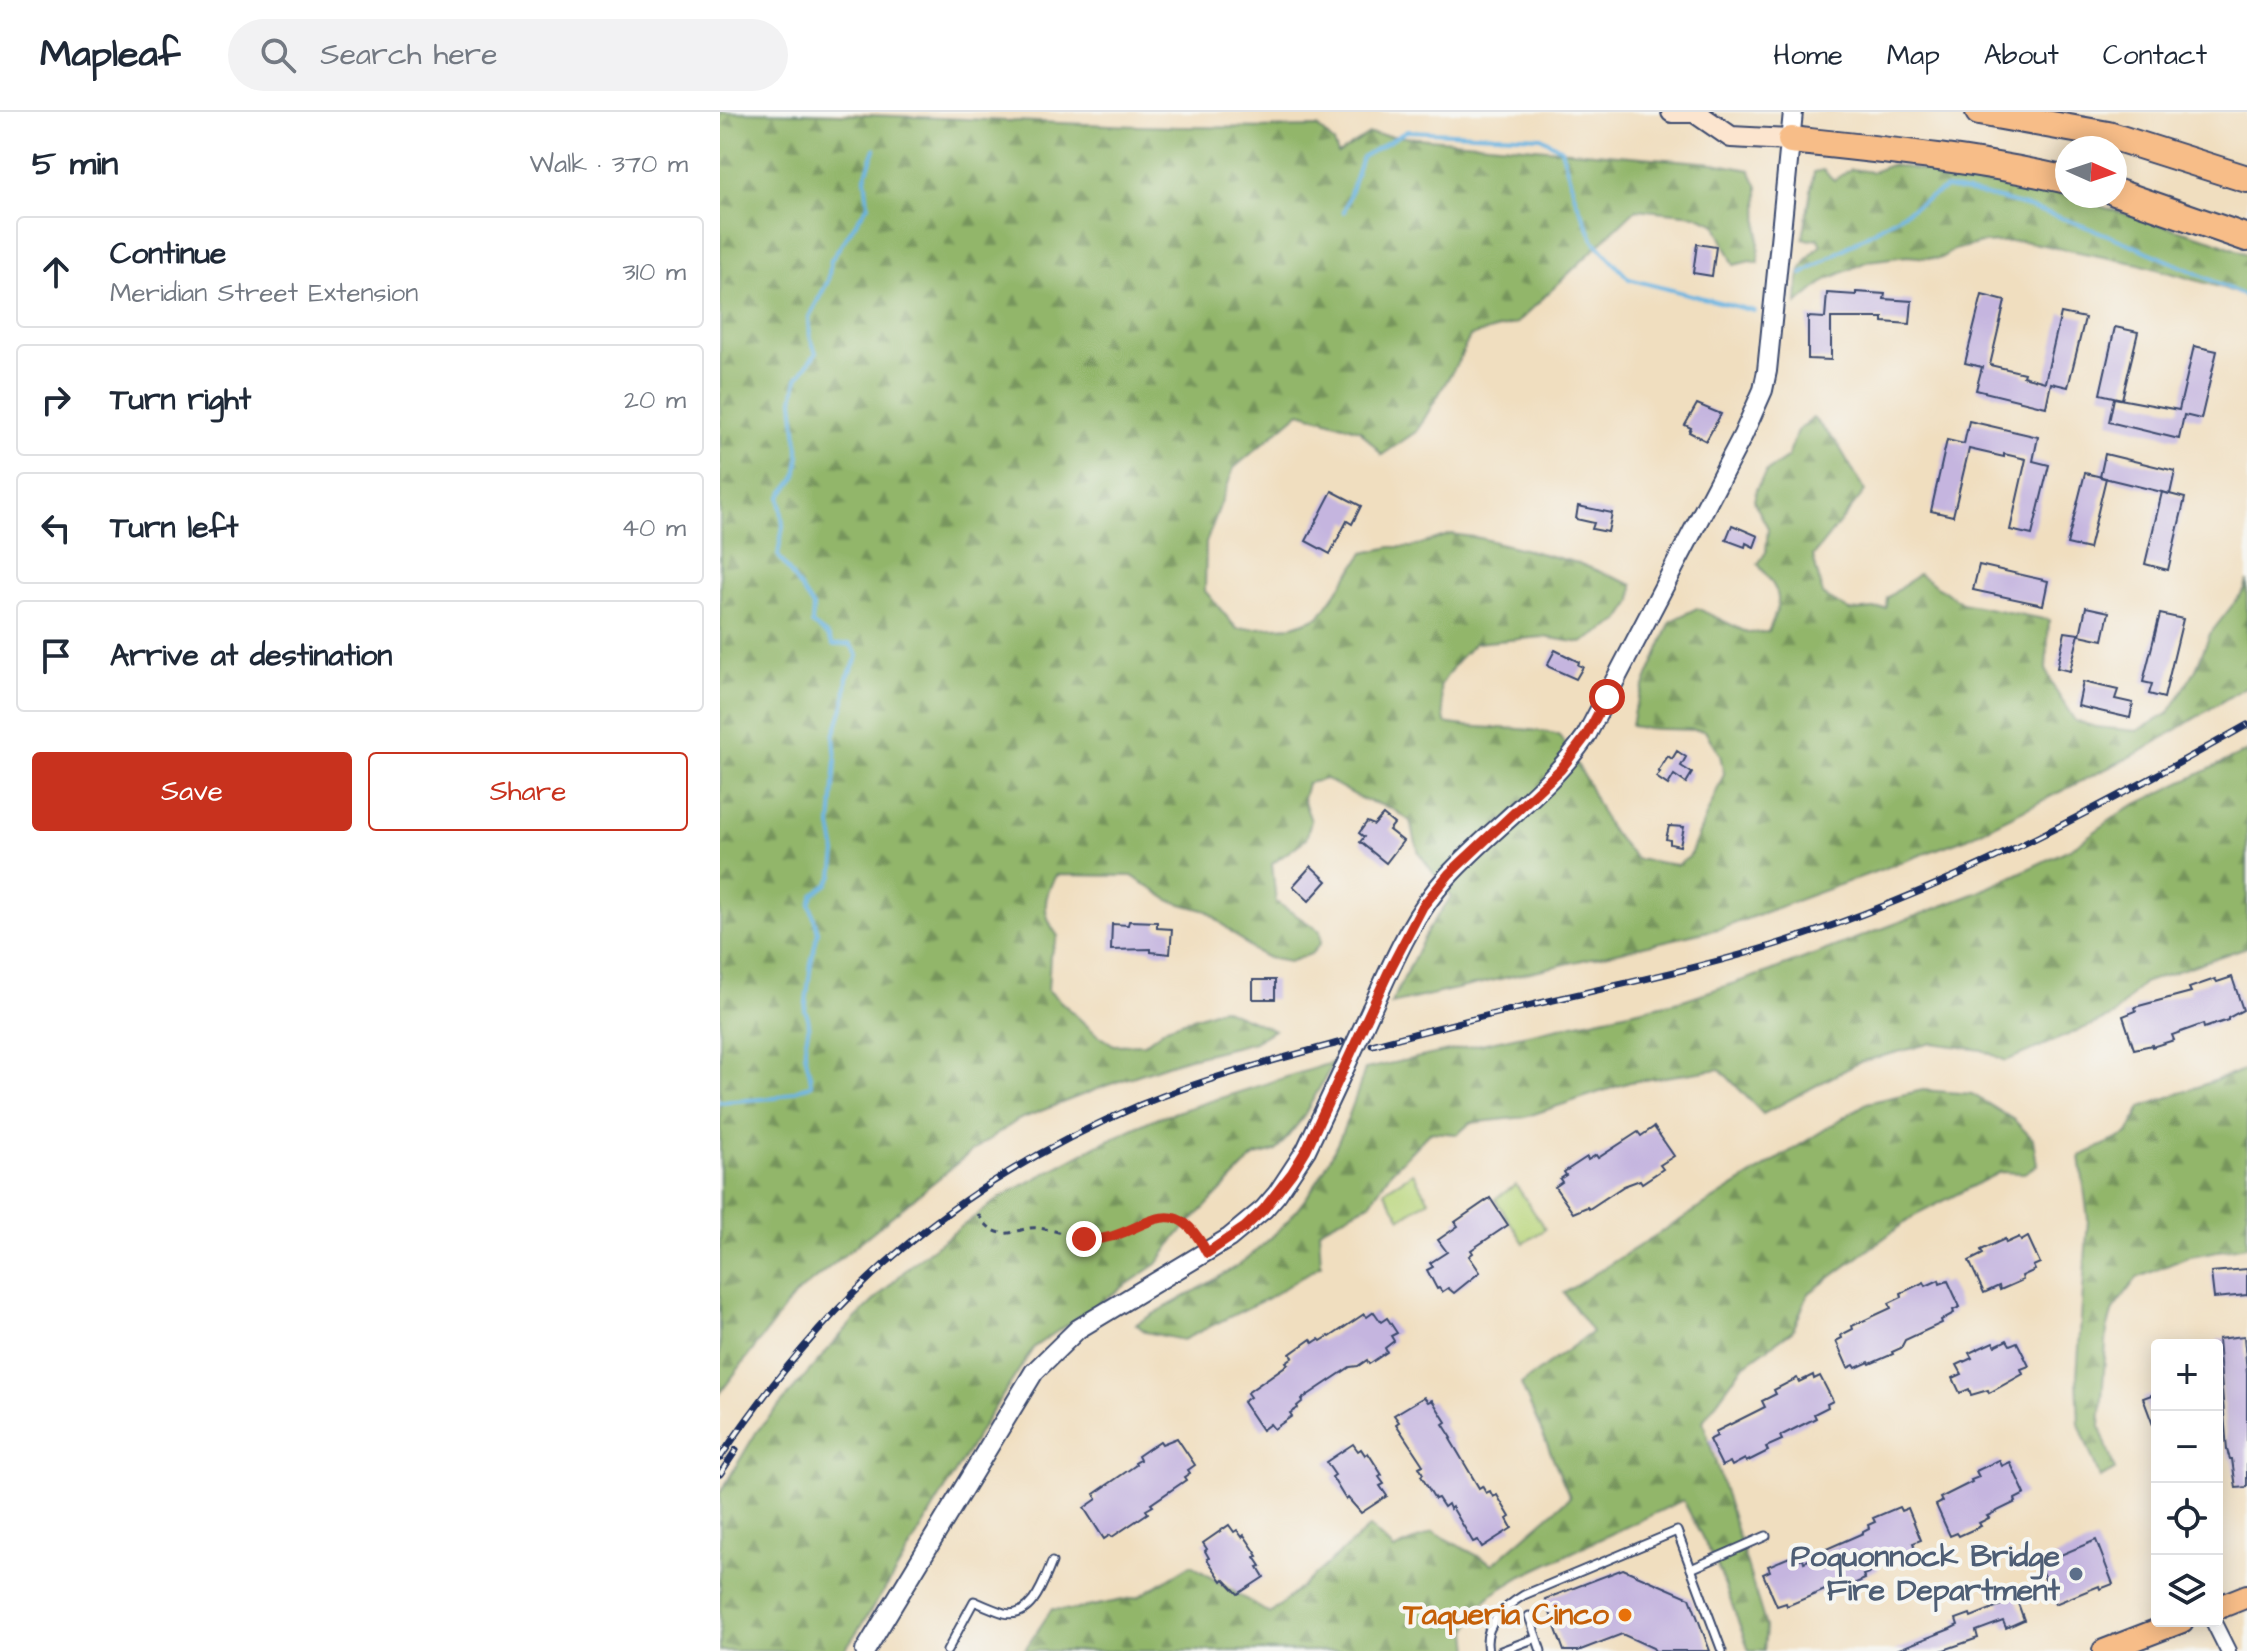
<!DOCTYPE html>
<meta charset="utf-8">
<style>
body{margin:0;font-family:"Architects Daughter",sans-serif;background:#f2f2f3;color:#1f2937}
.controls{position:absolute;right:24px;bottom:24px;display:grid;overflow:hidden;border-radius:8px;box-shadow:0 4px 20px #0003}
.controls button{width:72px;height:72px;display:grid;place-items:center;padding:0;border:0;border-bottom:2px solid #e0e1e3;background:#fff;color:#1f2937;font:40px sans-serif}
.compass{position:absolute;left:1335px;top:24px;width:72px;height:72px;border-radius:50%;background:#fff;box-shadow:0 4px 20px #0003;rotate:93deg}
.stop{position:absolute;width:24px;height:24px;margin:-18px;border:6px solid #c8321e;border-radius:50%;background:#fff}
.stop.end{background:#c8321e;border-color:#fff;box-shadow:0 2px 8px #0008}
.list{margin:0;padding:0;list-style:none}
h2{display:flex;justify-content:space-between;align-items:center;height:104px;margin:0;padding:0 32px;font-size:34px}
h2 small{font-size:26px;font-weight:400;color:#747a83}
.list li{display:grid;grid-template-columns:52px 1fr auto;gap:24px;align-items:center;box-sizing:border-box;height:112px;margin:0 16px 16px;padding:0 16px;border:2px solid #e0e1e3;border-radius:8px}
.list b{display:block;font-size:30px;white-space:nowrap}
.list p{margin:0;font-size:26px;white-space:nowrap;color:#747a83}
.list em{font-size:26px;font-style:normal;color:#747a83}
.actions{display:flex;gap:16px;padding:24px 32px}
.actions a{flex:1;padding:18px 0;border:2px solid #c8321e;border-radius:8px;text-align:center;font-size:28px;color:#c8321e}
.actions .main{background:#c8321e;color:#fff}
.icon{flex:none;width:44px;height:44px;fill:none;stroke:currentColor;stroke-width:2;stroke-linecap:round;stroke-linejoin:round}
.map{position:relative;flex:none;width:1527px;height:1539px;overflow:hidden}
header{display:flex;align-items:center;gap:48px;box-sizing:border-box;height:112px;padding:0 40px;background:#fff;border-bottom:2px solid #e0e1e3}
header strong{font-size:38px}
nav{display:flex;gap:44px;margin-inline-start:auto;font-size:28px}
.search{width:560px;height:72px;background:#f2f2f3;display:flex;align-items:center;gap:20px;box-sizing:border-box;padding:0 28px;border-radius:44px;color:#747a83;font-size:30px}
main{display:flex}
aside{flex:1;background:#fff}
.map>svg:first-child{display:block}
.forest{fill:url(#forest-firs);stroke:#567264;stroke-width:2}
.pitch{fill:#b9d57b;stroke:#6a826c;stroke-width:2}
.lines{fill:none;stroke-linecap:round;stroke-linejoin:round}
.stream{stroke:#67b2e0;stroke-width:4}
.building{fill:#c5b5df}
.service-casing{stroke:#3b496d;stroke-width:11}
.minor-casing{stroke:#3b496d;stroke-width:18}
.tertiary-casing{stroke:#3b496d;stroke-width:22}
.secondary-casing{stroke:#3b496d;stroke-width:24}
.primary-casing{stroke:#3b496d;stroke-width:26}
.motorway-casing{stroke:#3b496d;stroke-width:30}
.path{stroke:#3b496d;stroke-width:3;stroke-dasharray:6 6;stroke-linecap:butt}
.service{stroke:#fff;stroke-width:7}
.minor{stroke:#fff;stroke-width:14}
.tertiary{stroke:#fff;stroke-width:18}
.secondary{stroke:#fce5cf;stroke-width:20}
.primary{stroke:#f7bd88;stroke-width:22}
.motorway{stroke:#f7bd88;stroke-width:26}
.rail-casing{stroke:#1b2f5e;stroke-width:7}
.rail{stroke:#f6f6f2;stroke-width:4;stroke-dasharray:12;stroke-linecap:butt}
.tertiary-bridge-casing{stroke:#3b496d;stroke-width:22;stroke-linecap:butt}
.tertiary-bridge{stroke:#fff;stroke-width:18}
.route{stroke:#c8321e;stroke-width:10}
.service-dot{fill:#5c6f8a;stroke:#f6f6f2;stroke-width:3}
.food-dot{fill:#e8710a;stroke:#f6f6f2;stroke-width:3}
.labels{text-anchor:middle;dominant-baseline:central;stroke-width:8;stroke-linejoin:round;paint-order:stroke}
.service-label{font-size:30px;font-weight:bold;fill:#4e5e75;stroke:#f6f6f2;text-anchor:end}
.food-label{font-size:30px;font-weight:bold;fill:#c56008;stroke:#f6f6f2;text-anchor:end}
</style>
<header>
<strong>Mapleaf</strong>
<div class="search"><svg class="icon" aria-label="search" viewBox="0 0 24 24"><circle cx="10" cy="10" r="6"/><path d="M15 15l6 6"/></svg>Search here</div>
<nav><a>Home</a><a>Map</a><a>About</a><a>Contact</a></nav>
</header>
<main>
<aside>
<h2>5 min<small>Walk · 370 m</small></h2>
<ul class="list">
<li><svg class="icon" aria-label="ahead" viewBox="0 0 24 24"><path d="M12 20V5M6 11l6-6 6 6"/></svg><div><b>Continue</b><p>Meridian Street Extension</p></div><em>310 m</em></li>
<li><svg class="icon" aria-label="right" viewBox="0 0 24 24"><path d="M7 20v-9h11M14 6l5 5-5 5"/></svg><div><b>Turn right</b></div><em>20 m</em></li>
<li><svg class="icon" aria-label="left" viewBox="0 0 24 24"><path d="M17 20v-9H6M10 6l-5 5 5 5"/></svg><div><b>Turn left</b></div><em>40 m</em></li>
<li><svg class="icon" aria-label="arrive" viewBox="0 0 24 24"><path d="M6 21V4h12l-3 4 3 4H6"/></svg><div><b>Arrive at destination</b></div></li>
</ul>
<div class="actions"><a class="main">Save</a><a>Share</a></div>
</aside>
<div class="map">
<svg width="1527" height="1539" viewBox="0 0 1527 1539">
<defs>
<pattern id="forest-firs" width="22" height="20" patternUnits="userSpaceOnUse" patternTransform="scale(2)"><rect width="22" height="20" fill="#92b66b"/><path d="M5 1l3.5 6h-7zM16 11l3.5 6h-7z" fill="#76945b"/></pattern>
</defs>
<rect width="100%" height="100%" fill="#f6f6f2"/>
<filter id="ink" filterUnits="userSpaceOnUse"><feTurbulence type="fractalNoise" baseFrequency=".0125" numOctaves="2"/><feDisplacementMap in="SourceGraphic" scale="16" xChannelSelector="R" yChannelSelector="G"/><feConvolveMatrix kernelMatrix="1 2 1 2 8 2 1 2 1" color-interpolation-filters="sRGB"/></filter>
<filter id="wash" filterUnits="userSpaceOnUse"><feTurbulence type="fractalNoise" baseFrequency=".006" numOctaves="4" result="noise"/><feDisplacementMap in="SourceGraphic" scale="32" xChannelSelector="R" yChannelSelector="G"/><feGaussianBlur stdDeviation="1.8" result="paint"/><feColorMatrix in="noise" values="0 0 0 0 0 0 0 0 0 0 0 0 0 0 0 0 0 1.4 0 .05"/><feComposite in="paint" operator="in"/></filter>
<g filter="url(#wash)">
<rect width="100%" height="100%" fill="#f0debf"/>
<!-- forest -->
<g class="forest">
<path d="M 0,0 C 199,0 399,20 598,15 L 614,31 L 618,42 L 649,22 L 993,51 L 1030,58 L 1038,75 L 1039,151 L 1030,149 L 1014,153 L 995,111 L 975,103 L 916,97 L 797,211 L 750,224 L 739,248 L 697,319 L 662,343 L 640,318 L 580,300 L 514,356 L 486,431 L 485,479 L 517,517 L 573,514 L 599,505 L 644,441 L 671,435 L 692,435 L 731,422 L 760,426 L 858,451 L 913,473 L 912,490 L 899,509 L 862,531 L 823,525 L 755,531 L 738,548 L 720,574 L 725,611 C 763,619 801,613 839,623 L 864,664 L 889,716 L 916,747 L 957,753 L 969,745 L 1004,662 L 1000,643 L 985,619 C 960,616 936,619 911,614 L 914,598 L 951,509 L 977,496 L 1028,521 L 1048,520 C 1064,484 1061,483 1038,452 L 1046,440 L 1048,416 L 1034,390 L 1036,377 L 1046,360 L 1068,345 L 1077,319 L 1093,306 L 1117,331 L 1145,379 L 1093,444 L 1103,483 L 1130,499 L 1166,496 L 1167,486 L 1199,462 L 1242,491 L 1329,508 L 1326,557 L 1334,576 L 1355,609 L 1376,615 L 1417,619 L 1448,602 L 1475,559 L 1490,522 L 1525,477 L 1527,469 L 1527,574 L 1420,640 L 1247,726 L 1002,816 L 671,892 L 708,818 L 731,785 L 699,741 L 690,709 L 671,696 L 642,687 L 606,667 L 587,671 L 583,687 L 591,709 L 586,727 L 552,752 L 556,790 L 600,819 L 601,831 L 591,842 L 569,850 L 548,846 L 533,838 L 487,799 L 451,789 L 412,764 L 336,763 C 323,786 321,802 338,824 L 330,844 L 328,878 L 375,921 L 394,933 L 424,932 L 447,915 L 502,896 L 554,918 L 534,930 L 462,948 L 385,974 L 298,1008 L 252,1039 L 74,1184 L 0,1281 Z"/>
<path d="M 1171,53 L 1323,77 L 1492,128 L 1527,142 L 1527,185 L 1503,176 L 1419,152 L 1303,129 L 1261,131 L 1234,138 L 1219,147 L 1187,144 L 1148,149 L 1106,168 L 1077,192 C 1078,163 1079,152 1101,133 L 1098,126 L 1090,128 L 1083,126 L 1094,60 L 1103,58 L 1114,68 L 1131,57 L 1152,60 Z"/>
<path d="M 1527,639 L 1527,835 L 1423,871 L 1393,904 L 1286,949 L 1262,938 L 1212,931 L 1140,950 L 1043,1002 L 1000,957 L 910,970 L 805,1005 L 750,1011 L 738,1022 L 710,1020 L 670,1061 L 650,1091 L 599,1118 L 601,1153 L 548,1186 L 463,1228 L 426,1220 L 416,1212 C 451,1191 490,1173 522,1150 C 593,1097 619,1039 645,957 L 960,889 L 1048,860 L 1259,780 L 1352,736 L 1406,697 Z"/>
<path d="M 614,950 L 582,1007 L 556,1039 L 535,1044 L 458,1123 L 437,1152 L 314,1235 L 264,1312 L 169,1471 L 124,1539 L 0,1539 L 0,1381 L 37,1319 L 134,1208 L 193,1151 L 281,1085 L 378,1033 L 431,1008 Z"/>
<path d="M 1527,957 L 1527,1134 L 1470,1144 L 1417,1166 L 1393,1198 L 1387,1218 L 1380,1315 L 1395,1358 L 1380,1366 L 1359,1312 L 1357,1264 L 1368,1107 L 1360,1044 L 1408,1022 L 1421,995 Z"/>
<path d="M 1203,978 L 1252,982 L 1294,1008 L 1313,1027 L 1317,1053 L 1304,1061 L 1280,1060 L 1194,1104 L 1088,1182 L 1073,1218 L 1023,1254 L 983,1309 L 1046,1515 L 1044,1539 L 1029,1539 L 1000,1460 L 963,1388 L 802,1464 L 771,1483 L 756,1500 L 748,1519 L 750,1539 L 304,1539 L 332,1497 L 352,1498 L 418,1485 L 471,1453 L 550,1502 L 650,1415 L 674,1438 L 713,1420 L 773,1452 L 850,1385 L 801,1272 L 872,1220 L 844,1181 L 1147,991 Z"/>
</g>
<!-- pitch -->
<g class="pitch">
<path d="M 693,1061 L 709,1088 L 681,1106 L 664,1079 Z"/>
<path d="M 796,1073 L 825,1117 L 804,1131 L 775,1087 Z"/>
</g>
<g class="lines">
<!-- stream -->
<g class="stream">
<path d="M 624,100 L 642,45 L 687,19 L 821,25 L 841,37 L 856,88 L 874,129 L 909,167 L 1034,199"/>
<path d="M 1082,162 L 1226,76 C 1328,92 1434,141 1527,185"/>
<path d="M 0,990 L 56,986 L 91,973 C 91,960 86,951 85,939 C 84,925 94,913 85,899 L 91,851 L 98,820 L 90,792 L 93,783 L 108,772 L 113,764 L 116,741 L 111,714 L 116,648 L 114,624 L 125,589 L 127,566 L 138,544 L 130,532 L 113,533 L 108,524 L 92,512 L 93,495 L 58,443 L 63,414 L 60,385 L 76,365 L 79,347 L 73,288 L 77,267 L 96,241 L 90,224 L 89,205 L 108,169 L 111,148 L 148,93 L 145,65 L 155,37"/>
</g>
</g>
<g id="blocks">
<!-- building -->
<g class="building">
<path d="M 977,132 L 996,135 L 992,164 L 973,161 Z"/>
<path d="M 1136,180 L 1165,182 L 1164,187 L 1192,189 L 1190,212 L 1163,210 L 1163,206 L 1111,206 L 1111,248 L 1088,247 L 1088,205 L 1105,206 L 1107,181 L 1136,183 Z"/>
<path d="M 1262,183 L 1285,189 L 1270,253 L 1304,261 L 1303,264 L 1325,270 L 1341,201 L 1365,206 L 1348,275 L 1331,271 L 1326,295 L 1256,278 L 1262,255 L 1245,251 Z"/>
<path d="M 1395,215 L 1418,220 L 1402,287 L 1380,282 Z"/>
<path d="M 1474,234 L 1497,239 L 1481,307 L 1464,303 L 1459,327 L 1389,310 L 1394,286 L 1459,298 Z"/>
<path d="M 977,292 L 1001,302 L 986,329 L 969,320 L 971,316 L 965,313 Z"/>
<path d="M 1249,309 L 1318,325 L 1313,349 L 1329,353 L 1312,423 L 1290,418 L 1306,347 L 1284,342 L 1284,345 L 1249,337 L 1233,404 L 1211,399 L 1227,328 L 1244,332 Z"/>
<path d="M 1385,342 L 1455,359 L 1450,382 L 1380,365 Z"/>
<path d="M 1365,361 L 1386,366 L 1369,437 L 1347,432 Z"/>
<path d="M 612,379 L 641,394 L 632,412 L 627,409 L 610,442 L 586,429 Z"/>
<path d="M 1442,380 L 1465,386 L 1448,458 L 1425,452 Z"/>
<path d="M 858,394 L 892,401 L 888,420 L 872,417 L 874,411 L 856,407 Z"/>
<path d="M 1012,413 L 1038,424 L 1034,435 L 1026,431 L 1025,435 L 1006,428 Z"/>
<path d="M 1259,453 L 1328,469 L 1323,493 L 1253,478 Z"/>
<path d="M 1366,495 L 1389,500 L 1383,528 L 1360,523 Z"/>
<path d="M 1440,502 L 1463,507 L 1444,586 L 1429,582 L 1432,572 L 1423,570 Z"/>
<path d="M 1345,520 L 1359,522 L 1350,559 L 1337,556 Z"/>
<path d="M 835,538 L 859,550 L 858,553 L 863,555 L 856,567 L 829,555 L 827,553 Z"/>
<path d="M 1363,570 L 1398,578 L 1395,587 L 1413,591 L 1410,606 L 1358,594 Z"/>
<path d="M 957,639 L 966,645 L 961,654 L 972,661 L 966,671 L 954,663 L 948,673 L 936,665 L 940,660 L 938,659 L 948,644 L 952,647 Z"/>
<path d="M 663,703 L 674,712 L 669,718 L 683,729 L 666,751 L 640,730 L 644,725 L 639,721 L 647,710 L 654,713 Z"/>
<path d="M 949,714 L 964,715 L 960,734 L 950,732 L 950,728 L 946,727 Z"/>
<path d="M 591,754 L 607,769 L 589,789 L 573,774 Z"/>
<path d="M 409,809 L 437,810 L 437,816 L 452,817 L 450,842 L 431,840 L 431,837 L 391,838 L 392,812 L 408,813 Z"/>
<path d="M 1512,865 L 1523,898 L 1508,906 L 1508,908 L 1484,916 L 1483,912 L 1452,923 L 1454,928 L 1432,935 L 1432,933 L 1414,937 L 1403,904 L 1416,899 L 1415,895 L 1471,880 L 1469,876 L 1495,867 L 1497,870 Z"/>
<rect x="533" y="868" width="22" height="19"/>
<path d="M 934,1015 L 954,1044 L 940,1053 L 943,1057 L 922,1071 L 920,1068 L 904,1074 L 869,1097 L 867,1095 L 853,1101 L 835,1075 L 842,1070 L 840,1067 L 846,1063 L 844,1060 L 867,1045 L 868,1048 L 876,1043 L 878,1046 L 918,1020 L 921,1024 Z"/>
<path d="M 770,1086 L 788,1113 L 751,1138 L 753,1141 L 749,1144 L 760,1160 L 734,1181 L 728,1176 L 722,1180 L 719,1176 L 717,1177 L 707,1158 L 713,1155 L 710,1151 L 727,1140 L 718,1128 L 738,1114 L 735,1110 Z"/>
<path d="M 1299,1125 L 1301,1129 L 1308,1125 L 1320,1151 L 1313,1154 L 1315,1158 L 1302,1164 L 1303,1168 L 1280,1178 L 1279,1174 L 1264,1181 L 1249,1149 L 1263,1142 L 1261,1138 L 1285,1127 L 1286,1131 Z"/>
<path d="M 1527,1157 L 1527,1183 L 1494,1186 L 1491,1160 Z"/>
<path d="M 1219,1168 L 1220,1172 L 1228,1169 L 1240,1195 L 1233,1198 L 1234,1201 L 1221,1208 L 1222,1211 L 1185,1228 L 1181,1236 L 1172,1240 L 1173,1242 L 1150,1252 L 1149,1250 L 1136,1256 L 1134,1253 L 1128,1256 L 1116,1229 L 1122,1226 L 1121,1223 L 1133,1217 L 1132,1214 L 1171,1196 L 1169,1191 L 1182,1185 L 1181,1181 L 1204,1170 L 1206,1174 Z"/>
<path d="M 654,1200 L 661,1210 L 667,1206 L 677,1221 L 671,1224 L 674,1229 L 665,1236 L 667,1240 L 649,1252 L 647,1248 L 638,1254 L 630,1255 L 582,1287 L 583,1289 L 577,1294 L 578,1296 L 570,1301 L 572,1304 L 554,1317 L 550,1312 L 542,1318 L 523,1290 L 530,1285 L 527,1281 L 568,1252 L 566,1250 L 573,1245 L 570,1242 L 591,1227 L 593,1231 L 599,1227 L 601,1229 L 609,1224 L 610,1225 L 644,1202 L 647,1205 Z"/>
<path d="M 1524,1224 L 1527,1262 L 1527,1375 L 1516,1376 L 1512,1347 L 1510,1347 L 1507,1338 L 1498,1227 Z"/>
<path d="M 1287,1228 L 1290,1233 L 1297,1230 L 1309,1254 L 1301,1257 L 1303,1262 L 1269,1281 L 1268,1278 L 1251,1283 L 1249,1277 L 1240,1281 L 1233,1266 L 1242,1262 L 1237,1253 L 1252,1246 L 1249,1241 L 1260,1236 L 1273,1230 L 1275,1234 Z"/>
<path d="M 1093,1263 L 1094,1267 L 1100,1264 L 1113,1289 L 1107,1292 L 1108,1295 L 1094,1302 L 1096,1306 L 1060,1324 L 1062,1328 L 1046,1335 L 1048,1339 L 1026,1350 L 1025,1347 L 1012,1354 L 1010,1350 L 1002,1354 L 989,1328 L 997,1324 L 995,1320 L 1045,1295 L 1042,1289 L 1056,1282 L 1054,1278 L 1077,1266 L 1079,1270 Z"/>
<path d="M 1437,1281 L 1437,1321 L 1436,1321 L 1423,1286 Z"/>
<path d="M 704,1285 L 708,1290 L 712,1288 L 726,1310 L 723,1312 L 732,1326 L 730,1327 L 759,1376 L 762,1374 L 766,1381 L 770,1379 L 773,1385 L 777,1383 L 790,1405 L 787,1407 L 792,1416 L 762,1435 L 758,1428 L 753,1430 L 732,1395 L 730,1397 L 728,1392 L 724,1395 L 718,1386 L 715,1387 L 701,1364 L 703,1362 L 699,1355 L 703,1353 L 676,1312 L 679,1310 L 674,1303 Z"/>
<path d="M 457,1326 L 475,1353 L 468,1358 L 470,1361 L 464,1365 L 466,1368 L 431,1392 L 433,1394 L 426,1398 L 428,1401 L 392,1425 L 390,1423 L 384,1427 L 364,1396 L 377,1387 L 374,1382 L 416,1353 L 415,1351 L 420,1348 L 418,1344 L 440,1329 L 442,1332 Z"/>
<path d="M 633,1332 L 638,1339 L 641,1337 L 645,1343 L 648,1341 L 662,1363 L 659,1365 L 664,1372 L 660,1374 L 667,1384 L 641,1401 L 628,1386 L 626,1388 L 612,1365 L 615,1363 L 606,1350 Z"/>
<path d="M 1279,1348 L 1282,1354 L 1290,1350 L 1305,1382 L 1295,1387 L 1296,1390 L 1267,1404 L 1269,1406 L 1259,1411 L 1261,1414 L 1239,1424 L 1237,1421 L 1230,1424 L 1216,1393 L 1222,1390 L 1220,1386 L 1252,1370 L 1251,1368 L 1259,1365 L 1256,1359 Z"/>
<path d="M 1179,1395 L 1181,1399 L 1188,1396 L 1201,1428 L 1193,1431 L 1195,1437 L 1157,1453 L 1159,1457 L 1143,1463 L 1145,1467 L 1122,1477 L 1120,1474 L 1112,1475 L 1067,1494 L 1066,1491 L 1057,1494 L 1043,1462 L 1050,1459 L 1048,1454 L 1072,1444 L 1074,1449 L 1083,1446 L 1084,1450 L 1105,1441 L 1104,1438 L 1143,1421 L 1143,1419 L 1149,1416 L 1148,1413 L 1155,1410 L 1153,1406 Z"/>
<path d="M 509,1413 L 514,1420 L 517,1418 L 522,1425 L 524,1423 L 538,1444 L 535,1445 L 541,1454 L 538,1455 L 544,1465 L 518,1482 L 504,1467 L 502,1469 L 487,1447 L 489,1446 L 485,1439 L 487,1437 L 483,1431 Z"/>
<path d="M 1376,1428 L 1393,1472 L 1380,1477 L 1379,1474 L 1335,1492 L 1319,1452 Z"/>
<path d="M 903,1457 L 970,1486 L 990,1539 L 935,1539 L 933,1536 L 902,1522 L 858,1539 L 844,1539 L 825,1487 Z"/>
<path d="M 1295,1483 L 1304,1508 L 1286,1516 L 1283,1509 L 1256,1519 L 1258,1526 L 1221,1539 L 1174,1539 L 1230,1517 L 1238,1513 L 1236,1507 L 1250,1502 L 1251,1505 L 1281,1493 L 1279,1489 Z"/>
</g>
</g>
</g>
<g filter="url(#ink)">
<use href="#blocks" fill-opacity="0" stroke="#3b496d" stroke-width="2"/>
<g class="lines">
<defs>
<g id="service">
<path d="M 971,1457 L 1046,1424"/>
<path d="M 809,1504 L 821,1539"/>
<path d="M 227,1539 L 254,1489 C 263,1493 274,1498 284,1501 C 312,1508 324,1469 332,1450"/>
<path d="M 768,1539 C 762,1513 784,1495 804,1483 L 957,1419 L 1002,1539"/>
<path d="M 781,1539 L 816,1526"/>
</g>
<path id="minor" d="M 1493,1509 L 1508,1539"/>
<g id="tertiary">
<path d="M 652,896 C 673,850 693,802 728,764 C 773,715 828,679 866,624 L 1023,323 L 1043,278 L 1047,259 L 1073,0"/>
<path d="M 145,1539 L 314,1260 L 358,1217 L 509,1126 L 544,1097 L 557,1082 L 586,1038 L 625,955"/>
</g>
<g id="secondary">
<path d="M 952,0 L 978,0"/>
<path d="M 976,1 L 1011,25 L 1071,28"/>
</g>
<g id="primary">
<path d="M 1497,1496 L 1527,1484"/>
<path d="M 1384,1539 L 1462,1509"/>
</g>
<g id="motorway">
<path d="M 1259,0 L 1388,23 L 1527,67"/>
<path d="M 1071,28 C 1164,38 1256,47 1347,68"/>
<path d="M 1395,80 L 1527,126"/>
</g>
</defs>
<!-- service casing -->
<use href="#service" class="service-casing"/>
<!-- minor casing -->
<use href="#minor" class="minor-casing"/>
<!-- tertiary casing -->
<use href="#tertiary" class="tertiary-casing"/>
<!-- secondary casing -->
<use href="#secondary" class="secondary-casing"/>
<!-- primary casing -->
<use href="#primary" class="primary-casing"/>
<!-- motorway casing -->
<use href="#motorway" class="motorway-casing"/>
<!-- path -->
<path class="path" d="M 258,1102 C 264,1111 270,1119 282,1121 C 294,1123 305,1114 318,1116 C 341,1118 361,1131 385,1128 C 418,1124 452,1079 479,1125"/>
<!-- service -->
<use href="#service" class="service"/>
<!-- minor -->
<use href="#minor" class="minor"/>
<!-- tertiary -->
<use href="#tertiary" class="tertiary"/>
<!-- secondary -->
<use href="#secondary" class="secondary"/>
<!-- primary -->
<use href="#primary" class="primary"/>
<!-- motorway -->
<use href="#motorway" class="motorway"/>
<defs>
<g id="rail">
<path d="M 652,933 C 722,914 793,897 864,881 C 928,866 994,852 1057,832 C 1223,780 1376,698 1527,613"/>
<path d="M 0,1346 C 112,1179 234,1072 420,993 C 485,966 555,948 622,930"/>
<path d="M 0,1362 L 16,1338"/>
</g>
</defs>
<!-- rail casing -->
<use href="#rail" class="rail-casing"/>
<!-- rail -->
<use href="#rail" class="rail"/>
<defs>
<path id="tertiary-bridge" d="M 625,955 L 652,896"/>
</defs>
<!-- tertiary-bridge casing -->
<use href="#tertiary-bridge" class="tertiary-bridge-casing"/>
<!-- tertiary-bridge -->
<use href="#tertiary-bridge" class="tertiary-bridge"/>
</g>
</g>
<g class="lines" filter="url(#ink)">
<!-- route -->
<path class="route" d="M 364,1127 C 420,1133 449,1066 487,1141 L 524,1116 L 544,1097 L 572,1061 L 586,1038 L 668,861 L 703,794 L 729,762 L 841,657 L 866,624 L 887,585"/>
</g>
<!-- markers -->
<circle class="service-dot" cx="1356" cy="1462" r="8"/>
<circle class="food-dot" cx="905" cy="1503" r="8"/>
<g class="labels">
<!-- service labels -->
<g class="service-label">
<text x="1340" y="1445">Poquonnock Bridge<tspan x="1340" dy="34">Fire Department</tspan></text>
</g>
<!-- food labels -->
<g class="food-label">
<text x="889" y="1503">Taqueria Cinco</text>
</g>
</g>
</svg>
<div class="controls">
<button>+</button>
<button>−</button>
<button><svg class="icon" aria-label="locate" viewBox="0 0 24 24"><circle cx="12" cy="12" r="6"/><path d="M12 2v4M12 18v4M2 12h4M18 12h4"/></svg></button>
<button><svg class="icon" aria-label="layers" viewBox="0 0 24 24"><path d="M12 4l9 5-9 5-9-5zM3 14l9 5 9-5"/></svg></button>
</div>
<svg class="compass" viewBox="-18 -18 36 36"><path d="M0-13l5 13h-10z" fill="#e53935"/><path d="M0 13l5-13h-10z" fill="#747a83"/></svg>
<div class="stop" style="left:887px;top:585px"></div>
<div class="stop end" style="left:364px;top:1127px"></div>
</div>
</main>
